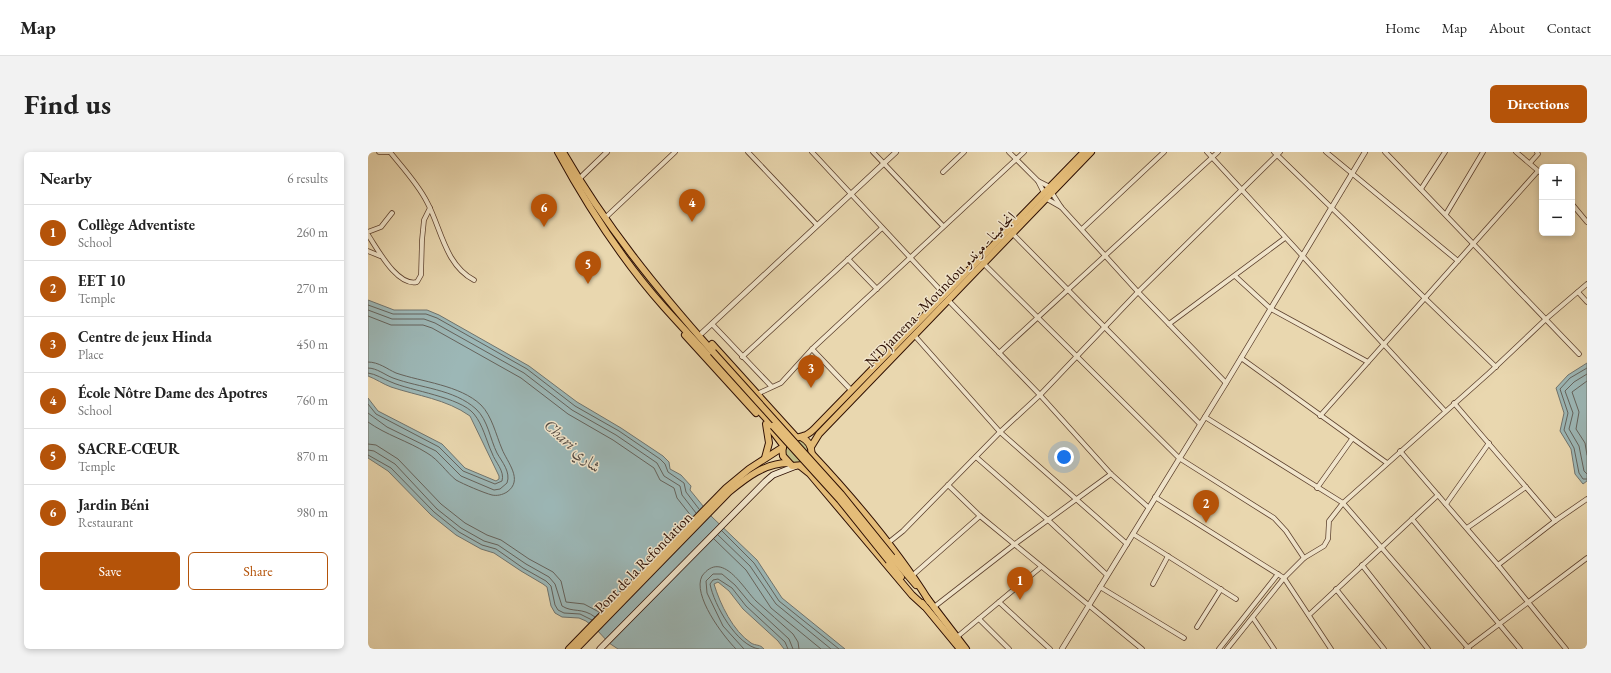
<!DOCTYPE html>
<meta charset="utf-8">
<style>
body{margin:0;font-family:"EB Garamond",Amiri,serif;background:#f2f2f2;color:#222}
.controls{position:absolute;right:12px;top:12px;display:grid;overflow:hidden;border-radius:6px;box-shadow:0 2px 6px #0003}
.controls button{width:36px;height:36px;display:grid;place-items:center;padding:0;border:0;border-bottom:1px solid #e0e0e0;background:#fff;color:#222;font:20px sans-serif}
.you{position:absolute;left:696px;top:305px;width:14px;height:14px;margin:-10px;border:3px solid #fff;border-radius:50%;background:#1a73e8;box-shadow:0 0 0 6px #1a73e833}
.badge{display:grid;place-items:center;width:26px;height:26px;border-radius:50%;background:#b45309;color:#fff;font-size:13px;font-weight:700}
.pin{position:absolute;translate:-50% -33px;filter:drop-shadow(0 1px 2px #0008)}
.pin::after{content:'';position:absolute;top:21px;width:14px;height:12px;background:inherit;clip-path:polygon(0 0,100% 0,50% 100%)}
.list{margin:0;padding:0;list-style:none}
h2{display:flex;justify-content:space-between;align-items:center;height:52px;margin:0;padding:0 16px;font-size:17px}
h2 small{font-size:13px;font-weight:400;color:#767676}
.list li{display:grid;grid-template-columns:26px 1fr auto;gap:12px;align-items:center;box-sizing:border-box;height:56px;padding:0 16px;border-top:1px solid #e0e0e0}
.list b{display:block;font-size:15px;white-space:nowrap}
.list p{margin:0;font-size:13px;white-space:nowrap;color:#767676}
.list em{font-size:13px;font-style:normal;color:#767676}
.actions{display:flex;gap:8px;padding:12px 16px}
.actions a{flex:1;padding:9px 0;border:1px solid #b45309;border-radius:6px;text-align:center;font-size:14px;color:#b45309}
.actions .main{background:#b45309;color:#fff}
.map{position:relative;flex:none;width:1219px;height:497px;overflow:hidden;border-radius:6px}
header{display:flex;align-items:center;gap:24px;box-sizing:border-box;height:56px;padding:0 20px;background:#fff;border-bottom:1px solid #e0e0e0}
header strong{font-size:19px}
nav{display:flex;gap:22px;margin-inline-start:auto;font-size:14px}
.intro{display:flex;align-items:center;justify-content:space-between;box-sizing:border-box;height:96px;padding:0 24px}
h1{margin:0;font-size:28px}
.button{padding:10px 18px;border-radius:6px;background:#b45309;color:#fff;font-size:14px;font-weight:700}
main{display:flex;gap:24px;padding:0 24px}
aside{flex:1;background:#fff;border-radius:6px;box-shadow:0 2px 6px #0003}
.map>svg:first-child{display:block}
.green{fill:#bebc86;stroke:#766644}
.water{fill:#9cb7b6;stroke:#70746e}
.lines{fill:none;stroke-linecap:round;stroke-linejoin:round}
.shore{stroke:#65635c;stroke-width:1}
.minor-casing{stroke:#5d412e;stroke-width:5.5}
.tertiary-casing{stroke:#5d412e;stroke-width:6}
.secondary-casing{stroke:#2e0f03;stroke-width:7}
.primary-casing{stroke:#2e0f03;stroke-width:8}
.minor{stroke:#f1e5cb;stroke-width:4}
.tertiary{stroke:#f1e5cb;stroke-width:4.5}
.secondary{stroke:#f1e5cb;stroke-width:5.5}
.primary{stroke:#e4bc78;stroke-width:6}
.primary-bridge-casing{stroke:#2e0f03;stroke-width:8;stroke-linecap:butt}
.primary-bridge{stroke:#e4bc78;stroke-width:6}
.labels{text-anchor:middle;dominant-baseline:central;stroke-width:3;stroke-linejoin:round;paint-order:stroke}
.street-label{font-size:15px;fill:#2e0f03;stroke:#f1e5cb}
.water-label{font-size:16px;font-style:italic;fill:#544a42;stroke:#f1e5cb}
</style>
<header>
<strong>Map</strong>
<nav><a>Home</a><a>Map</a><a>About</a><a>Contact</a></nav>
</header>
<div class="intro"><h1>Find us</h1><a class="button">Directions</a></div>
<main>
<aside>
<h2>Nearby<small>6 results</small></h2>
<ul class="list">
<li><span class="badge">1</span><div><b>Collège Adventiste</b><p>School</p></div><em>260 m</em></li>
<li><span class="badge">2</span><div><b>EET 10</b><p>Temple</p></div><em>270 m</em></li>
<li><span class="badge">3</span><div><b>Centre de jeux Hinda</b><p>Place</p></div><em>450 m</em></li>
<li><span class="badge">4</span><div><b>École Nôtre Dame des Apotres</b><p>School</p></div><em>760 m</em></li>
<li><span class="badge">5</span><div><b>SACRE-CŒUR</b><p>Temple</p></div><em>870 m</em></li>
<li><span class="badge">6</span><div><b>Jardin Béni</b><p>Restaurant</p></div><em>980 m</em></li>
</ul>
<div class="actions"><a class="main">Save</a><a>Share</a></div>
</aside>
<div class="map">
<svg width="1219" height="497" viewBox="0 0 1219 497">
<rect width="100%" height="100%" fill="#e9d7af"/>
<filter id="stains"><feTurbulence type="fractalNoise" baseFrequency=".005" numOctaves="4"/><feColorMatrix values="0 0 0 0 .2 0 0 0 0 .09 0 0 0 0 .02 0 0 0 .5 -.17"/></filter>
<radialGradient id="worn" r=".72"><stop offset=".6" stop-color="#630" stop-opacity="0"/><stop offset="1" stop-color="#630" stop-opacity=".3"/></radialGradient>
<!-- green -->
<circle class="green" cx="429" cy="299" r="12"/>
<!-- water -->
<g class="water">
<path d="M 0,148 L 26,158 L 59,158 L 71,163 L 161,214 L 209,250 L 253,276 L 295,304 L 301,310 L 302,317 L 313,323 L 323,334 L 322,338 L 344,365 L 389,408 L 414,446 L 477,497 L 416,497 L 410,489 L 375,457 L 361,439 L 350,430 L 346,432 C 352,452 365,479 383,491 C 388,494 392,492 396,497 L 250,497 L 241,491 L 228,477 L 218,469 L 211,466 L 194,465 L 187,461 L 183,454 L 179,435 L 175,432 L 153,419 L 126,401 L 113,397 L 88,383 L 63,363 L 20,319 L 0,306 L 0,246 L 10,259 L 74,292 L 97,316 L 128,329 L 131,327 L 131,324 L 102,264 C 78,247 50,244 23,235 C 15,232 8,227 0,224 Z"/>
<path d="M 1219,211 L 1219,329 L 1215,332 L 1207,322 L 1203,297 L 1192,279 L 1196,261 L 1188,236 L 1200,223 Z"/>
</g>
<g class="lines">
<!-- shore -->
<g class="shore">
<path d="M 0,153 L 25,162 L 58,162 L 69,166 L 159,217 L 207,254 L 251,279 L 292,307 L 297,312 L 300,320 L 316,331 L 318,340 L 331,357"/>
<path d="M 0,158 L 24,167 L 56,167 L 67,171 L 156,221 L 204,258 L 248,283 L 289,311 L 296,324 L 312,334 L 314,343 L 328,361"/>
<path d="M 0,164 L 23,173 L 55,173 L 64,176 L 153,226 L 200,262 L 245,288 L 286,316 L 292,328 L 306,336 L 309,346 L 324,365"/>
<path d="M 0,210 C 11,210 19,217 28,221 C 54,230 92,233 113,253 C 124,264 128,283 134,297 C 139,310 156,328 139,340 C 134,343 129,344 124,343 C 116,341 95,332 88,328 C 78,320 71,308 59,301 C 40,289 18,283 0,270"/>
<path d="M 0,216 C 9,216 17,223 25,226 C 52,236 86,237 108,257 C 120,268 122,287 129,301 C 134,310 143,320 139,331 L 132,337 L 126,338 L 93,324 L 68,299 L 19,275 L 0,261"/>
<path d="M 1219,216 L 1202,226 L 1192,237 L 1200,261 L 1196,278 L 1206,296 L 1211,321 L 1215,327 L 1219,327"/>
<path d="M 0,221 C 8,222 15,227 23,230 C 43,239 92,245 106,262 C 115,273 118,288 124,301 C 127,310 137,319 134,329 L 127,332 L 95,319 L 71,295 L 8,262 L 0,252"/>
<path d="M 1219,222 L 1206,230 L 1197,239 L 1205,261 L 1201,277 L 1211,294 L 1216,319 L 1219,322"/>
<path d="M 1219,229 L 1204,240 L 1211,260 L 1208,277 L 1217,291 L 1219,303"/>
<path d="M 0,292 L 8,293 L 30,307 L 73,352 L 97,371 L 119,383 L 133,388 L 161,407 L 185,420 L 193,429 L 198,450 L 216,452 L 231,460"/>
<path d="M 0,298 L 6,299 L 27,312 L 69,357 L 93,376 L 116,389 L 130,393 L 158,412 L 181,425 L 187,432 L 194,454 C 205,461 214,455 227,465"/>
<path d="M 0,303 L 23,316 L 66,360 L 91,380 L 114,393 L 128,397 L 155,416 L 178,429 L 183,434 L 187,453 L 190,458 L 196,461 L 212,462 L 224,468"/>
<path d="M 354,379 L 386,411 L 411,449 L 471,497"/>
<path d="M 350,383 L 382,414 L 408,452 L 463,497"/>
<path d="M 346,387 L 378,418 L 403,456 L 453,497"/>
<path d="M 368,497 C 355,484 324,443 334,424 C 354,397 375,436 388,449 C 400,460 413,471 425,482 L 430,490 L 431,497"/>
<path d="M 376,497 L 355,474 L 339,441 L 338,429 L 345,422 L 354,422 L 367,433 L 382,451 L 421,487 L 425,497"/>
<path d="M 391,497 C 369,494 346,453 342,432 L 345,428 L 350,427 L 364,436 L 378,454 L 417,490 L 420,497"/>
</g>
<defs>
<g id="minor">
<path d="M 11,0 L 22,0"/>
<path d="M 22,0 C 35,16 50,32 59,50 C 73,76 77,113 106,128"/>
<path d="M 380,0 L 449,73"/>
<path d="M 444,0 L 577,143"/>
<path d="M 505,0 L 575,74"/>
<path d="M 641,0 L 670,29 L 676,41"/>
<path d="M 839,0 L 1077,259"/>
<path d="M 906,0 L 1128,215"/>
<path d="M 958,0 L 1090,109"/>
<path d="M 1017,0 L 1211,202"/>
<path d="M 1148,0 L 1174,22"/>
<path d="M 1162,11 L 1170,2 L 1169,0"/>
<path d="M 575,20 L 596,0"/>
<path d="M 670,29 L 682,35"/>
<path d="M 1053,37 L 1077,0"/>
<path d="M 684,41 L 693,55 L 770,140 L 858,231"/>
<path d="M 679,47 L 693,55"/>
<path d="M 1204,52 L 1219,70"/>
<path d="M 1078,62 L 1115,0"/>
<path d="M 237,66 L 307,0"/>
<path d="M 714,77 L 796,0"/>
<path d="M 0,80 L 13,75 L 24,61"/>
<path d="M 644,81 L 832,272"/>
<path d="M 0,83 C 9,96 29,135 49,130 L 53,123 L 54,88 L 56,68 L 62,56"/>
<path d="M 0,99 L 12,104"/>
<path d="M 480,107 L 509,137"/>
<path d="M 615,111 L 811,306 L 906,366 L 918,379 L 936,406"/>
<path d="M 867,124 L 903,157 L 1000,210"/>
<path d="M 1210,140 L 1219,150"/>
<path d="M 580,148 L 672,243 L 743,322 L 781,356"/>
<path d="M 344,172 L 403,234"/>
<path d="M 801,172 L 917,86"/>
<path d="M 546,183 L 632,280 L 759,392"/>
<path d="M 444,197 L 483,238"/>
<path d="M 631,201 L 850,0"/>
<path d="M 374,205 L 514,76"/>
<path d="M 873,206 L 1019,311"/>
<path d="M 389,242 L 413,231 L 444,197 L 656,0"/>
<path d="M 1086,251 L 1187,369 L 1130,413"/>
<path d="M 952,264 L 1170,19"/>
<path d="M 837,265 L 975,351 L 1101,497"/>
<path d="M 1032,299 L 1130,413 L 1198,497"/>
<path d="M 608,305 L 680,368 L 739,423"/>
<path d="M 580,333 L 612,364 L 774,497"/>
<path d="M 949,336 L 984,287"/>
<path d="M 787,345 L 916,426 L 963,497"/>
<path d="M 1078,352 L 1121,291"/>
<path d="M 1044,367 L 1152,497"/>
<path d="M 1187,369 L 1219,347"/>
<path d="M 1099,376 L 1158,335"/>
<path d="M 765,382 L 868,447"/>
<path d="M 520,391 L 535,379 L 632,280 L 672,243 L 770,140 L 912,0"/>
<path d="M 994,413 L 1060,497"/>
<path d="M 545,423 L 612,364"/>
<path d="M 785,432 L 800,404"/>
<path d="M 732,435 L 816,486"/>
<path d="M 968,437 L 1016,497"/>
<path d="M 631,450 L 682,497"/>
<path d="M 566,455 L 647,392 L 743,322"/>
<path d="M 941,463 L 1070,343"/>
<path d="M 885,466 L 906,497"/>
<path d="M 611,467 L 641,497"/>
<path d="M 829,475 L 853,437"/>
<path d="M 589,485 L 673,415"/>
<path d="M 851,497 L 910,422"/>
<path d="M 859,497 L 916,426 L 936,406 L 956,394 L 960,387 L 961,369 L 975,351 L 1121,221 L 1178,167 L 1219,132"/>
<path d="M 1098,497 L 1219,406"/>
</g>
<g id="tertiary">
<path d="M 211,27 L 239,0"/>
<path d="M 334,181 L 528,0"/>
<path d="M 694,497 L 858,231 L 997,0"/>
</g>
<path id="secondary" d="M 232,497 L 398,329 L 405,323 L 428,314"/>
<g id="primary">
<path d="M 190,0 C 220,55 254,108 296,155 C 332,195 369,234 405,274"/>
<path d="M 195,0 C 237,73 289,137 345,200"/>
<path d="M 317,183 L 388,261"/>
<path d="M 344,192 L 428,285"/>
<path d="M 400,273 L 415,293"/>
<path d="M 433,285 C 441,289 445,295 443,305 L 435,313 L 424,314 L 415,304 C 412,286 423,288 435,284 C 439,283 443,280 446,277 L 716,0"/>
<path d="M 443,295 L 451,282 L 723,0"/>
<path d="M 444,302 C 487,348 528,396 561,449"/>
<path d="M 397,306 L 401,291 L 398,272"/>
<path d="M 432,314 L 442,322 L 544,443 L 556,454"/>
<path d="M 524,405 L 548,433"/>
<path d="M 521,409 L 533,425"/>
<path d="M 559,446 L 598,497"/>
<path d="M 554,451 L 592,497"/>
<path d="M 201,497 L 358,336 L 381,317 L 415,295"/>
<path d="M 208,497 L 361,340 C 378,326 397,311 420,311"/>
</g>
</defs>
<!-- minor casing -->
<use href="#minor" class="minor-casing"/>
<!-- tertiary casing -->
<use href="#tertiary" class="tertiary-casing"/>
<!-- secondary casing -->
<use href="#secondary" class="secondary-casing"/>
<!-- primary casing -->
<use href="#primary" class="primary-casing"/>
<!-- minor -->
<use href="#minor" class="minor"/>
<!-- tertiary -->
<use href="#tertiary" class="tertiary"/>
<!-- secondary -->
<use href="#secondary" class="secondary"/>
<!-- primary -->
<use href="#primary" class="primary"/>
<defs>
<g id="primary-bridge">
<path d="M 345,200 L 473,342 L 524,405"/>
<path d="M 405,274 L 472,348 L 521,409"/>
</g>
</defs>
<!-- primary-bridge casing -->
<use href="#primary-bridge" class="primary-bridge-casing"/>
<!-- primary-bridge -->
<use href="#primary-bridge" class="primary-bridge"/>
</g>
<g class="labels">
<!-- street labels -->
<g class="street-label">
<text transform="translate(572 137) rotate(-46)">N'Djamena - Moundou انجامينا - موندو</text>
<text transform="translate(275 410) rotate(-46)">Pont de la Refondation</text>
</g>
<!-- water labels -->
<g class="water-label">
<text transform="translate(205 294) rotate(42)">Chari شاري</text>
</g>
</g>
<rect width="100%" height="100%" filter="url(#stains)"/>
<rect width="100%" height="100%" fill="url(#worn)"/>
</svg>
<div class="controls">
<button>+</button>
<button>−</button>
</div>
<div class="you"></div>
<div class="pin badge" style="left:652px;top:448px">1</div>
<div class="pin badge" style="left:838px;top:371px">2</div>
<div class="pin badge" style="left:443px;top:236px">3</div>
<div class="pin badge" style="left:324px;top:70px">4</div>
<div class="pin badge" style="left:220px;top:132px">5</div>
<div class="pin badge" style="left:176px;top:75px">6</div>
</div>
</main>
